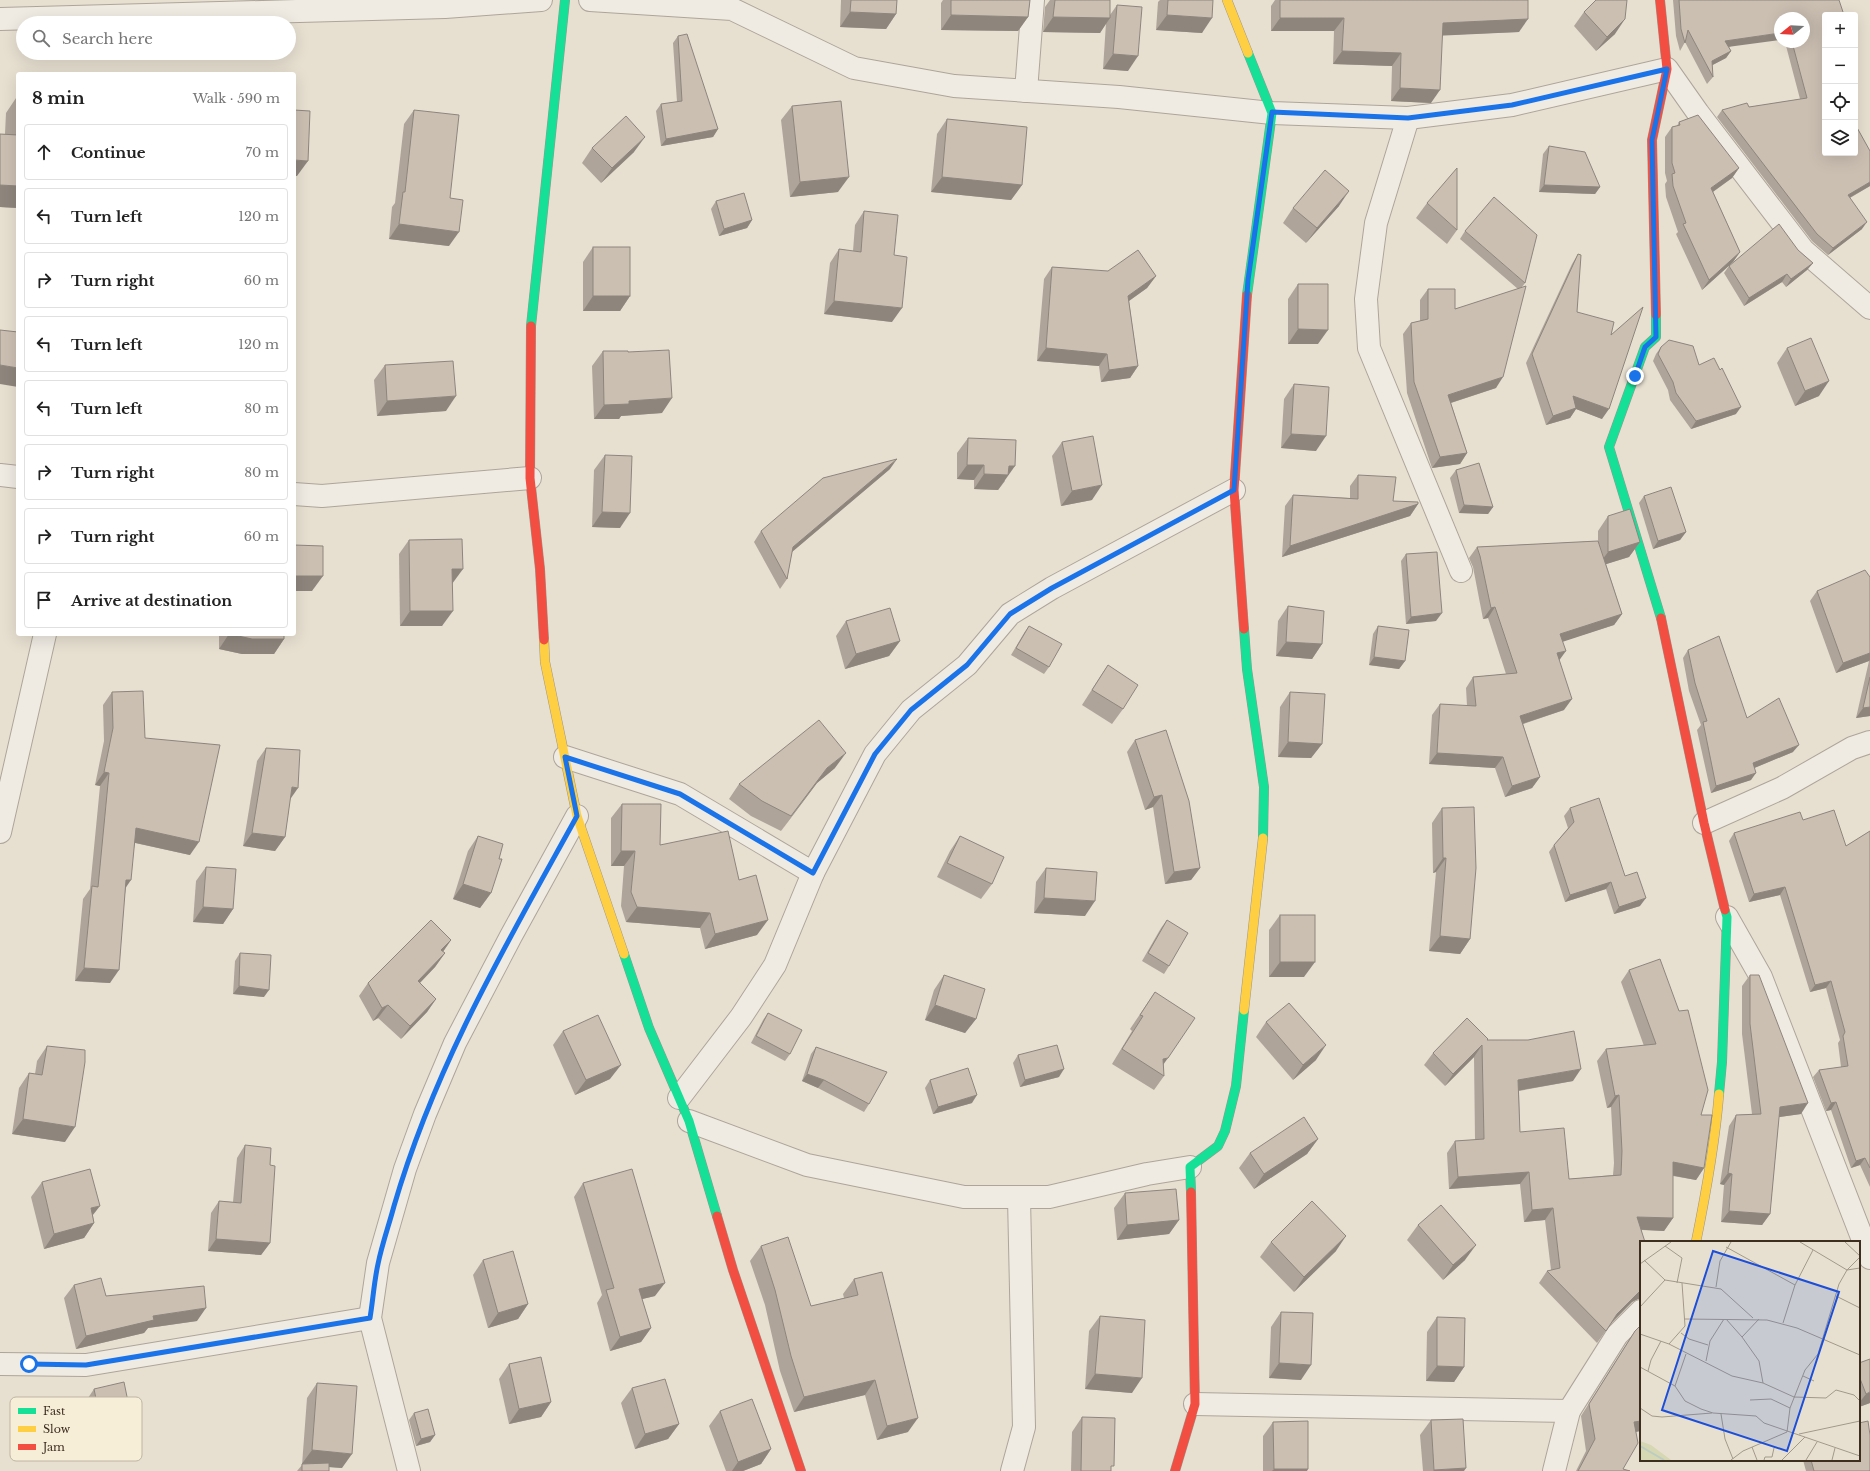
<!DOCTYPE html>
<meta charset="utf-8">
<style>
body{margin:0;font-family:"Libre Baskerville",serif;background:#f2f2f2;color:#222}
.controls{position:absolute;right:12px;top:12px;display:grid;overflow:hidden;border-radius:4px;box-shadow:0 4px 16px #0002}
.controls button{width:36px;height:36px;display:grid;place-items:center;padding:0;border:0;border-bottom:1px solid #e0e0e0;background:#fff;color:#222;font:20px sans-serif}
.compass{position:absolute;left:1774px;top:12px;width:36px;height:36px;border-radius:50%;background:#fff;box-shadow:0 4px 16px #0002;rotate:252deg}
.stop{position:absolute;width:12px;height:12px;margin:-9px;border:3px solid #1a73e8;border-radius:50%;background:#fff}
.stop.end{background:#1a73e8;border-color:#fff;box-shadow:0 1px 4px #0008}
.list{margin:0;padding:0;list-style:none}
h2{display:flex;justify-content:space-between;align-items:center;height:52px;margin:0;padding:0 16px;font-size:17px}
h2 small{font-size:13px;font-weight:400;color:#767676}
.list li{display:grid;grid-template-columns:26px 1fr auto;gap:12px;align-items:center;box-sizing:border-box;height:56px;margin:0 8px 8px;padding:0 8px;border:1px solid #e0e0e0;border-radius:4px}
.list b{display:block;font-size:15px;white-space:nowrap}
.list em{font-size:13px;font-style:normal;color:#767676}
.icon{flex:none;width:22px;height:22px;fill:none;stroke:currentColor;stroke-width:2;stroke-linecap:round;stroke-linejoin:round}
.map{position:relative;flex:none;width:1870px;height:1471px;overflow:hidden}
.search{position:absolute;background:#fff;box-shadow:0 4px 16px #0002;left:16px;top:16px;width:280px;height:44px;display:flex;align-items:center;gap:10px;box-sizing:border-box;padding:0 14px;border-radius:22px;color:#767676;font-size:15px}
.panel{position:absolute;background:#fff;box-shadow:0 4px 16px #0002;left:16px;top:72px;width:280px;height:564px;border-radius:4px}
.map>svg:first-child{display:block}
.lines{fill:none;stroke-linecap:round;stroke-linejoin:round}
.street-casing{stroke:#ada599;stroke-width:24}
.fast-casing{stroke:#9c958a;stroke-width:10}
.slow-casing{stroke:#9c958a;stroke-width:10}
.jam-casing{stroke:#9c958a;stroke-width:10}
.street{stroke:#efebe3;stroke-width:22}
.fast{stroke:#16e098;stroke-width:9}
.slow{stroke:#ffcf43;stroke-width:9}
.jam{stroke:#f24e42;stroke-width:9}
.wall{fill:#afa499}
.shaded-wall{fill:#8e867d}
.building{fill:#cbbfb2;stroke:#8e867d}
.route{stroke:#1a73e8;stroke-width:5}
.inset-river{fill:none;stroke:#bcccc2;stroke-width:2}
.inset-road{fill:none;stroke:#a3998a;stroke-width:1}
.view{fill:#1d4ed8;fill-opacity:0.15;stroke:#1d4ed8;stroke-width:2}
.inset-edge{fill:none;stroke:#3d2e20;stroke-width:2}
.key{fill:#f7eed8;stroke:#bfb4a1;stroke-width:1}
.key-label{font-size:11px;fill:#3d2e20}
</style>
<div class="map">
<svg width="1870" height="1471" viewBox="0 0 1870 1471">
<rect width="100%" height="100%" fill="#e7e0d1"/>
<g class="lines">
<defs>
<g id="street">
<path d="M 590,0 L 732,9 L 854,68 L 954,86 L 1119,97 L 1272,113 L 1408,118 L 1512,105 L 1667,69 L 1698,113 L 1803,250 L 1870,308"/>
<path d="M 0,19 L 445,7 L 541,0"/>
<path d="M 1026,91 L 1033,0"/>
<path d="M 1408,118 L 1376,223 L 1366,299 L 1369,348 L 1461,571"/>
<path d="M 0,475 L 18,477"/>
<path d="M 294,494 L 322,496 L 530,478"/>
<path d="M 565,757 L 680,794 L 813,873 L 875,754 L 911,710 L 967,665 L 1010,614 L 1052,588 L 1234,490"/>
<path d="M 1704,823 L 1782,788 L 1852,748 L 1870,742"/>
<path d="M 0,832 L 45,634"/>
<path d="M 1727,917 L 1761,977 L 1870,1258"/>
<path d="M 679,1098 L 741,1017 L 775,965 L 813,873"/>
<path d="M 689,1121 L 807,1165 L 964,1197 L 1049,1197 L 1147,1174 L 1190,1167"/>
<path d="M 0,1364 L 86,1365 L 370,1318"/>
<path d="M 1195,1404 L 1569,1411"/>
<path d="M 409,1471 L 370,1318 L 378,1263 L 405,1169 L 425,1114 L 455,1043 L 511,936 L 577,816"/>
<path d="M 1012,1471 L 1024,1427 L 1019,1198"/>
<path d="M 1554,1471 L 1569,1411 L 1617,1335 L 1641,1311"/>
</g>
<g id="fast">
<path d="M 1247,295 L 1272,113 L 1248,53"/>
<path d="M 1656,315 L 1656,337 L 1645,347 L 1609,447 L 1661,618"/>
<path d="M 531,326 L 565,0"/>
<path d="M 1244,629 L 1247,669 L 1264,787 L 1263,838"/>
<path d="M 624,954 L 649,1028 L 689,1121 L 717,1216"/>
<path d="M 1719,1094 L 1722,1062 L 1727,917 L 1725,910"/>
<path d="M 1191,1192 L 1190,1167 L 1218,1146 L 1225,1131 L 1236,1086 L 1244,1010"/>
</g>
<g id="slow">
<path d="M 1227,0 L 1248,53"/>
<path d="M 544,640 L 545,662 L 577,816 L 624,954"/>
<path d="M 1244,1010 L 1263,838"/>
<path d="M 1696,1242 C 1706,1193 1715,1144 1719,1094"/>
</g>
<g id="jam">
<path d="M 1656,315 L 1652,140 L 1667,69 L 1660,0"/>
<path d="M 531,326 L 530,478 L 540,569 L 544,640"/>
<path d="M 1661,618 L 1704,823 L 1725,910"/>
<path d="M 1244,629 L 1234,490 L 1247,295"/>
<path d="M 717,1216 L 733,1270 L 801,1471"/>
<path d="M 1175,1471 L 1195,1404 L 1191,1192"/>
</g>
</defs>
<!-- street casing -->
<use href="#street" class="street-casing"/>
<!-- fast casing -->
<use href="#fast" class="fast-casing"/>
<!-- slow casing -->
<use href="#slow" class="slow-casing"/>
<!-- jam casing -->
<use href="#jam" class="jam-casing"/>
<!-- street -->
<use href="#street" class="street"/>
<!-- fast -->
<use href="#fast" class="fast"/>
<!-- slow -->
<use href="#slow" class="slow"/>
<!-- jam -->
<use href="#jam" class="jam"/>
</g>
<!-- wall -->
<g class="wall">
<path d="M 841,0 L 897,0 L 896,14 L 886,29 L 840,27 Z"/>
<path d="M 943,0 L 1030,0 L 1028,17 L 1018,31 L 941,30 L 941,3 Z"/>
<path d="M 1050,0 L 1110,0 L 1110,15 L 1117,5 L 1128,71 L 1103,69 L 1106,23 L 1100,33 L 1043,32 L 1045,7 Z"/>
<path d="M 1160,0 L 1213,0 L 1202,33 L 1156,30 L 1158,2 Z"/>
<path d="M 1275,0 L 1528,0 L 1519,32 L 1442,35 L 1431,103 L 1391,101 L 1392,66 L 1333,64 L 1334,31 L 1271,31 L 1271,6 Z"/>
<path d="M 1673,0 L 1839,0 L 1825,15 L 1870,186 L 1850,198 L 1862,229 L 1828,255 L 1812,241 L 1717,117 L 1722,110 L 1749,107 L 1800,99 L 1785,42 L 1804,42 L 1804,18 L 1729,47 L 1731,51 L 1726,58 L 1712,65 L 1713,77 L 1707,84 L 1685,42 L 1680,51 L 1676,36 Z"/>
<path d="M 1584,12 L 1615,34 L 1596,51 L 1574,26 Z"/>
<path d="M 678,36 L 718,129 L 713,137 L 661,146 L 656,111 L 661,104 L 677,102 L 673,43 Z"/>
<path d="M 18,95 L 18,208 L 0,207 L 0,134 L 5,134 L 6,113 Z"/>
<path d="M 792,106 L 838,192 L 790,197 L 781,120 Z"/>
<path d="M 414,110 L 450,198 L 449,246 L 389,239 L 392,207 L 395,203 L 404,124 Z"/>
<path d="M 947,119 L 1022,185 L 1011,200 L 931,192 L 937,134 Z"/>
<path d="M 1679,122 L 1739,168 L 1732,178 L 1713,192 L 1740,252 L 1733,262 L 1702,290 L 1676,234 L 1678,232 L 1666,197 L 1665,184 L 1667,181 L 1665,173 L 1665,137 L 1672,127 L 1677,126 Z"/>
<path d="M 1549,146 L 1600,187 L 1595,194 L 1539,192 L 1543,154 Z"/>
<path d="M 592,148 L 634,152 L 601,183 L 582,163 Z"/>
<path d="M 716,201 L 752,220 L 747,228 L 719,236 L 711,209 Z"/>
<path d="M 1427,203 L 1457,230 L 1447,244 L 1416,218 Z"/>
<path d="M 1339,206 L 1306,243 L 1283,223 L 1293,208 Z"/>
<path d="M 864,211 L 894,255 L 892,322 L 824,314 L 830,263 L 839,249 L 853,251 L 855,225 Z"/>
<path d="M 1465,231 L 1525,283 L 1522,287 L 1496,388 L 1451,403 L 1467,453 L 1460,464 L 1432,468 L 1407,393 L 1403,334 L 1411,323 L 1420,321 L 1420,300 L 1428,289 L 1455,309 L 1518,289 L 1460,239 Z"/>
<path d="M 593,247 L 630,296 L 620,311 L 583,311 L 583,262 Z"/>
<path d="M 1798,250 L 1813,263 L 1807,270 L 1786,287 L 1782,282 L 1744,306 L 1724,273 L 1729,266 Z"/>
<path d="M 1578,254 L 1577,312 L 1611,335 L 1602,419 L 1576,409 L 1570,418 L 1546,425 L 1526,363 L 1572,264 Z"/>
<path d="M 1052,267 L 1156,276 L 1147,288 L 1129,301 L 1138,366 L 1130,378 L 1101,382 L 1099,366 L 1037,361 L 1044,279 Z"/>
<path d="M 1298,284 L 1318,344 L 1288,344 L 1288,299 Z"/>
<path d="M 1661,347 L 1699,365 L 1736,414 L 1691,429 L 1670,400 L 1668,390 L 1653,361 L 1656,354 Z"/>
<path d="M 1787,348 L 1819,396 L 1795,406 L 1777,363 Z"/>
<path d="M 603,351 L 628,352 L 662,413 L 621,416 L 619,419 L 594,419 L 592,366 Z"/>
<path d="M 385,365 L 446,411 L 377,416 L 374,380 Z"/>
<path d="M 1294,384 L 1316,451 L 1281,448 L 1284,399 Z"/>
<path d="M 968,438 L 1005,481 L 998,490 L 974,489 L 974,480 L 957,479 L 957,453 Z"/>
<path d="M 1062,442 L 1092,500 L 1061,506 L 1052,456 Z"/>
<path d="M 605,455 L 620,528 L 592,527 L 594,470 Z"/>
<path d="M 890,469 L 792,552 L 787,579 L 780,589 L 754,542 L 761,531 Z"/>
<path d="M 1456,470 L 1493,507 L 1488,514 L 1459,513 L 1450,478 Z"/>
<path d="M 1358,475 L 1393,501 L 1418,504 L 1410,516 L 1282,557 L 1285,506 L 1293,495 L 1350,498 L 1350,486 Z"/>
<path d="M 1644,496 L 1686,532 L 1680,540 L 1653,549 L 1639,503 Z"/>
<path d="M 1608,516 L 1640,542 L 1629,557 L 1606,564 L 1622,614 L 1614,625 L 1563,641 L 1559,660 L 1564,710 L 1523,724 L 1540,777 L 1532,788 L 1505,797 L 1495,768 L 1429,764 L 1432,715 L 1440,704 L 1467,706 L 1466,688 L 1473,677 L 1506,674 L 1488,618 L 1483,619 L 1473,567 L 1469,558 L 1477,547 L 1598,541 L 1598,531 Z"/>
<path d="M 409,540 L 452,584 L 442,626 L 400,626 L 399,554 Z"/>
<path d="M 1406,554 L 1436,621 L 1406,624 L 1401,561 Z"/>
<path d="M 1870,577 L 1870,716 L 1856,718 L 1869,661 L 1836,673 L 1810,601 L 1817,591 Z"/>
<path d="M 1288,606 L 1322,644 L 1312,659 L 1276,656 L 1278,621 Z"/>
<path d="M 846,621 L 900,641 L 889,656 L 845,669 L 836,636 Z"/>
<path d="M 1029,626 L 1049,667 L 1044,674 L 1011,655 L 1024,633 Z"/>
<path d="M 1378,626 L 1405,661 L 1399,669 L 1369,665 L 1373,634 Z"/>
<path d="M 219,634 L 284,634 L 284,639 L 274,654 L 242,654 L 219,649 Z"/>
<path d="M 1688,650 L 1747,718 L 1793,752 L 1754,768 L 1751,780 L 1711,793 L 1697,730 L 1701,725 L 1689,691 L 1683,658 Z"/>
<path d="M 1108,665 L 1123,709 L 1112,724 L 1082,705 L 1098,680 Z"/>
<path d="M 112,692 L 145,738 L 190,855 L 135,843 L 126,888 L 110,983 L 75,981 L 83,899 L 90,889 L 100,786 L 95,785 L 104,741 L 103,705 Z"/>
<path d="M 1290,692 L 1322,744 L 1311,758 L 1278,757 L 1280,707 Z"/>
<path d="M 1135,740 L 1200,868 L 1191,880 L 1165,884 L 1153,807 L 1145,810 L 1127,752 Z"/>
<path d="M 266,748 L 290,800 L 285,837 L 275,851 L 243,846 L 257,761 Z"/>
<path d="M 835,768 L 817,783 L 781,831 L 751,816 L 729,799 L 739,784 Z"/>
<path d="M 622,804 L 660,845 L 739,880 L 757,935 L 705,949 L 700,928 L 626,922 L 621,906 L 624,866 L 611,866 L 611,818 Z"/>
<path d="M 1442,808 L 1470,939 L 1460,954 L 1429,951 L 1436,872 L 1433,873 L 1432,823 Z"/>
<path d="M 1570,808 L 1625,876 L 1640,906 L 1614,914 L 1606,889 L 1565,902 L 1549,852 L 1554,845 L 1568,828 L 1564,816 Z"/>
<path d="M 1803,820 L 1846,846 L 1870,831 L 1870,1187 L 1860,1165 L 1851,1168 L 1831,1110 L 1826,1111 L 1813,1077 L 1819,1070 L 1841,1067 L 1838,1043 L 1840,1040 L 1826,988 L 1810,992 L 1780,895 L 1749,902 L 1729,841 L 1734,833 Z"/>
<path d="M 478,836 L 499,859 L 491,893 L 480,908 L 453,899 L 468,851 Z"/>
<path d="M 960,836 L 992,884 L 981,899 L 937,877 L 950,851 Z"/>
<path d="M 206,867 L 233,909 L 223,924 L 193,922 L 196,881 Z"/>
<path d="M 1046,868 L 1085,916 L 1034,913 L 1036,882 Z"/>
<path d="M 1280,915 L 1304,977 L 1269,977 L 1269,930 Z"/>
<path d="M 1167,920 L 1169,966 L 1164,974 L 1142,961 L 1161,928 Z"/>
<path d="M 451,940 L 443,952 L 445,953 L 435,967 L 420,983 L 436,999 L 427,1012 L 401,1039 L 378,1018 L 373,1021 L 359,996 L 368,983 Z"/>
<path d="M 240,953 L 264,997 L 233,994 L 235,961 Z"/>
<path d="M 1629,970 L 1701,1115 L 1704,1168 L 1696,1180 L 1673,1176 L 1673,1218 L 1664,1231 L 1642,1230 L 1641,1299 L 1638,1299 L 1632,1302 L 1610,1325 L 1597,1343 L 1539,1283 L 1547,1271 L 1551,1270 L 1545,1220 L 1524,1222 L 1520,1184 L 1449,1189 L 1447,1153 L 1455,1141 L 1475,1140 L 1474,1057 L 1445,1086 L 1424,1065 L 1433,1053 L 1487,1040 L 1573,1081 L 1519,1091 L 1520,1132 L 1569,1179 L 1613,1175 L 1614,1163 L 1611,1107 L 1607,1108 L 1597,1061 L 1606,1049 L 1644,1046 L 1621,982 Z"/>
<path d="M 944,975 L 976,1019 L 965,1033 L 925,1020 L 934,990 Z"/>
<path d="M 1750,975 L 1801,1114 L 1779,1117 L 1770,1214 L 1762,1225 L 1721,1222 L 1724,1185 L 1720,1184 L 1729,1126 L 1736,1115 L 1752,1114 L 1742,1034 L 1742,986 Z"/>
<path d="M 1155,992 L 1164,1076 L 1154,1090 L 1112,1064 L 1132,1031 L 1130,1029 Z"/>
<path d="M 768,1013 L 790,1054 L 785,1061 L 751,1043 L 763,1020 Z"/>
<path d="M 1266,1022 L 1316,1060 L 1293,1080 L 1256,1037 Z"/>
<path d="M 563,1031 L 610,1079 L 575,1095 L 553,1045 Z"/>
<path d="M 47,1046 L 65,1142 L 12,1134 L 19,1088 L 29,1073 L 35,1074 L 37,1061 Z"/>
<path d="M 816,1047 L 869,1104 L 864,1112 L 818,1088 L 802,1081 L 811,1054 Z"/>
<path d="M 1018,1055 L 1059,1077 L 1020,1087 L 1013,1063 Z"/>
<path d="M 930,1080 L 972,1103 L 933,1114 L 925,1088 Z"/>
<path d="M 1318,1139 L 1307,1154 L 1254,1189 L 1239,1168 L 1250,1153 Z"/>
<path d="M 245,1145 L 270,1165 L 270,1243 L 261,1255 L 208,1251 L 211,1213 L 219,1201 L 233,1202 L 237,1158 Z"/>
<path d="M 42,1182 L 93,1216 L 94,1223 L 84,1238 L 44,1249 L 31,1197 Z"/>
<path d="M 583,1183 L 655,1296 L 642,1299 L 651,1328 L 641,1342 L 610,1351 L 597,1303 L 602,1295 L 574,1197 Z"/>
<path d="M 1125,1193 L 1179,1220 L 1169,1234 L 1117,1240 L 1114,1208 Z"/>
<path d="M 1418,1225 L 1465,1260 L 1443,1280 L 1407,1240 Z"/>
<path d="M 1271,1242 L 1336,1251 L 1294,1292 L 1260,1257 Z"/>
<path d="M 761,1246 L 811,1306 L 844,1298 L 843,1294 L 854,1279 L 908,1432 L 877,1440 L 865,1395 L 794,1412 L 780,1371 L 765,1305 L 750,1261 Z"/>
<path d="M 483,1260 L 528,1304 L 518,1319 L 488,1328 L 473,1275 Z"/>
<path d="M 74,1285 L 106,1296 L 197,1321 L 148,1328 L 144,1333 L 76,1349 L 64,1298 Z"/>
<path d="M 1281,1312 L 1301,1380 L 1269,1378 L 1271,1327 Z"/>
<path d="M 1100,1316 L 1132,1393 L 1085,1389 L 1089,1331 Z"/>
<path d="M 1437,1317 L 1464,1367 L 1454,1382 L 1426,1381 L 1427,1332 Z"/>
<path d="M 1635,1331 L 1636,1432 L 1623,1469 L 1630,1471 L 1576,1471 L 1586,1451 L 1581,1416 L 1627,1343 Z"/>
<path d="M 1859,1363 L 1870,1403 L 1859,1407 Z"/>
<path d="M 509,1364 L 551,1402 L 541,1417 L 509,1424 L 499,1379 Z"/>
<path d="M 317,1383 L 342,1468 L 329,1467 L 329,1471 L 297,1471 L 302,1465 L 307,1398 Z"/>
<path d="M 632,1388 L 679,1424 L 668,1439 L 635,1449 L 621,1403 Z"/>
<path d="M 94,1389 L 134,1431 L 124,1445 L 94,1451 L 84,1404 Z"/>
<path d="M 720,1411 L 771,1449 L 761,1464 L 743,1471 L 726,1471 L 709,1426 Z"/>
<path d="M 414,1413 L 435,1435 L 430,1442 L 416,1446 L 409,1420 Z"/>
<path d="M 1082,1417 L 1111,1470 L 1111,1471 L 1071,1471 L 1072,1432 Z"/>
<path d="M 1431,1420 L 1464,1471 L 1423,1471 L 1420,1435 Z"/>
<path d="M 1273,1422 L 1307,1471 L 1263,1471 L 1263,1436 Z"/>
<path d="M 1803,1460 L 1859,1460 L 1870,1471 L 1806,1471 Z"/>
</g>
<!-- shaded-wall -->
<g class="shaded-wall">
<path d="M 850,12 L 896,14 L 886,29 L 840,27 Z"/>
<path d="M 951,15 L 1028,17 L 1018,31 L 941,30 Z"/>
<path d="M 1167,15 L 1212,18 L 1202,33 L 1156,30 Z"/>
<path d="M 1053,17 L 1110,18 L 1100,33 L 1043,32 Z"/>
<path d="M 1280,18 L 1344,18 L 1334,31 L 1271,31 Z"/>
<path d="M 1528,19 L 1519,32 L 1434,36 L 1443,23 Z"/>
<path d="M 1625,19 L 1615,34 L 1596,51 L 1607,37 Z"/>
<path d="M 1780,33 L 1780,40 L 1720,48 L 1725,41 Z"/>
<path d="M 1342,51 L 1401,53 L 1392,66 L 1333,64 Z"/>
<path d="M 1731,51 L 1726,58 L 1707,68 L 1712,61 Z"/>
<path d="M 1113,54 L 1138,56 L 1128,71 L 1103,69 Z"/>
<path d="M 1400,88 L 1440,90 L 1431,103 L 1391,101 Z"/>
<path d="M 718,129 L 713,137 L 661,146 L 666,139 Z"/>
<path d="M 645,137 L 634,152 L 601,183 L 612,168 Z"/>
<path d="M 294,160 L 308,161 L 297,176 L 294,176 Z"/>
<path d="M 1739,168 L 1732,178 L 1704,198 L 1711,188 Z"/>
<path d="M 849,177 L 838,192 L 790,197 L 800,182 Z"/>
<path d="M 942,177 L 1022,185 L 1011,200 L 931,192 Z"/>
<path d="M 1870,182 L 1870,186 L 1842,202 L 1848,195 Z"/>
<path d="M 0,185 L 18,186 L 18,208 L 0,207 Z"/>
<path d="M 1544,185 L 1600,187 L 1595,194 L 1539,192 Z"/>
<path d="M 1349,191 L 1339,206 L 1306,243 L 1317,228 Z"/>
<path d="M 752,220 L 747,228 L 719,236 L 724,229 Z"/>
<path d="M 1867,222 L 1862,229 L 1828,255 L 1833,248 Z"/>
<path d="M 399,224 L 459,232 L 449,246 L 389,239 Z"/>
<path d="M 1740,252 L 1733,262 L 1702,290 L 1709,280 Z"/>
<path d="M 1813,263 L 1807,270 L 1786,287 L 1791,279 Z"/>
<path d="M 1787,274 L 1782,282 L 1744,306 L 1749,298 Z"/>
<path d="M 1156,276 L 1147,288 L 1119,308 L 1128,296 Z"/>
<path d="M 593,296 L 630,296 L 620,311 L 583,311 Z"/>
<path d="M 834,301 L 902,308 L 892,322 L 824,314 Z"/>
<path d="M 1298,329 L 1328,330 L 1318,344 L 1288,344 Z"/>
<path d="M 1046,348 L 1107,354 L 1099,366 L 1037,361 Z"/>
<path d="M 0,365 L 18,368 L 18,387 L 0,384 Z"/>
<path d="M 1138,366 L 1130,378 L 1101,382 L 1109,370 Z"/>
<path d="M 1503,377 L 1496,388 L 1441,406 L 1448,395 Z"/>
<path d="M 1829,381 L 1819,396 L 1795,406 L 1805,391 Z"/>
<path d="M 456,396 L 446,411 L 377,416 L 387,401 Z"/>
<path d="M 1573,396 L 1609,409 L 1602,419 L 1576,409 L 1570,418 L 1546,425 L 1553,416 Z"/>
<path d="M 672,398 L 662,413 L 621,416 L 619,419 L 594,419 L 604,405 L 629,401 Z"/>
<path d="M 1741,407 L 1736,414 L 1691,429 L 1696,421 Z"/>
<path d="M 1291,434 L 1326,436 L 1316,451 L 1281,448 Z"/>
<path d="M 1467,453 L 1460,464 L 1432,468 L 1440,457 Z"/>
<path d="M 897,459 L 890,469 L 786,557 L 793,547 Z"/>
<path d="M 967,465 L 984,465 L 974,480 L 957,479 Z"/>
<path d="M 1009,466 L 1015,466 L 998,490 L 974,489 L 984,474 Z"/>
<path d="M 1102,485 L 1092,500 L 1061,506 L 1072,491 Z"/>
<path d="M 1418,504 L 1410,516 L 1282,557 L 1290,546 Z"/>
<path d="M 1464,505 L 1493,507 L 1488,514 L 1459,513 Z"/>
<path d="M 602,512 L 630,513 L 620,528 L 592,527 Z"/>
<path d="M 1686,532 L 1680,540 L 1653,549 L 1658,541 Z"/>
<path d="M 1640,542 L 1629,557 L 1597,567 L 1608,552 Z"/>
<path d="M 452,569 L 463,569 L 452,584 Z"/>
<path d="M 294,576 L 323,576 L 312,591 L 294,591 Z"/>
<path d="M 1495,607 L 1488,618 L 1483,619 L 1491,608 Z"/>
<path d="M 410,611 L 453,611 L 442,626 L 400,626 Z"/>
<path d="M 1442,613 L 1436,621 L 1406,624 L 1411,617 Z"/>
<path d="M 1622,614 L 1614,625 L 1553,645 L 1560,634 Z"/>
<path d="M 229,634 L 284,639 L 274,654 L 242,654 L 219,649 Z"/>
<path d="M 900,641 L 889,656 L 845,669 L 856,654 Z"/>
<path d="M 1286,642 L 1322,644 L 1312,659 L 1276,656 Z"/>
<path d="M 1566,651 L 1558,662 L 1557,653 Z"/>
<path d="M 1870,653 L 1870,660 L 1869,661 L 1836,673 L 1843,663 Z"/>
<path d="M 1374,657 L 1405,661 L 1399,669 L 1369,665 Z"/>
<path d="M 1572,699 L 1564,710 L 1513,727 L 1520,716 Z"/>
<path d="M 1870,707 L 1870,716 L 1856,718 L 1863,708 Z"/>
<path d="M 1288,742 L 1322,744 L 1311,758 L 1278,757 Z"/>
<path d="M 1799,745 L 1793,752 L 1747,771 L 1753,763 Z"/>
<path d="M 846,753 L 835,768 L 817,783 L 781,831 L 827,768 Z"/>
<path d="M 1437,753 L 1503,757 L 1495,768 L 1429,764 Z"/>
<path d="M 104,772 L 109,773 L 100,786 L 95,785 Z"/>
<path d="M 1756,773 L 1751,780 L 1711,793 L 1716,786 Z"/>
<path d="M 1540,777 L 1532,788 L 1505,797 L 1512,786 Z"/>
<path d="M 292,787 L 298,788 L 289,801 Z"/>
<path d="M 1162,795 L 1153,807 L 1145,810 L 1154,797 Z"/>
<path d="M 136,828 L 199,842 L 190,855 L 127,841 Z"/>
<path d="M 252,833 L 285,837 L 275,851 L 243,846 Z"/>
<path d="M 621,851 L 635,851 L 624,866 L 611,866 Z"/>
<path d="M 1443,858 L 1446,858 L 1436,872 L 1433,873 Z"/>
<path d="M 1200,868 L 1191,880 L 1165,884 L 1174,872 Z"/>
<path d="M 126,880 L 131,880 L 122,893 Z"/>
<path d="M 1611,882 L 1606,889 L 1565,902 L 1570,895 Z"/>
<path d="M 463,884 L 491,893 L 480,908 L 453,899 Z"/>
<path d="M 1785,887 L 1780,895 L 1749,902 L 1754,894 Z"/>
<path d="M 1044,898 L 1095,901 L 1085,916 L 1034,913 Z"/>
<path d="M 1646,898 L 1640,906 L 1614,914 L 1619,907 Z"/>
<path d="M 203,907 L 233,909 L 223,924 L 193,922 Z"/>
<path d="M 637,907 L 710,913 L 700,928 L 626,922 Z"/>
<path d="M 768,920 L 757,935 L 705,949 L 715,934 Z"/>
<path d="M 1440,936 L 1470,939 L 1460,954 L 1429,951 Z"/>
<path d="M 451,940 L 442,953 L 441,950 Z"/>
<path d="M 445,953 L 435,967 L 409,994 L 418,981 Z"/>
<path d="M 1280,962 L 1315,962 L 1304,977 L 1269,977 Z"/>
<path d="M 84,968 L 119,970 L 110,983 L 75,981 Z"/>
<path d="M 1831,981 L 1826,988 L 1810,992 L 1815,985 Z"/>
<path d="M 239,986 L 269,990 L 264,997 L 233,994 Z"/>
<path d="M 436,999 L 427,1012 L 401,1039 L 410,1026 Z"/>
<path d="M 388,1005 L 378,1018 L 373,1021 L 382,1008 Z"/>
<path d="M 935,1005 L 976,1019 L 965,1033 L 925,1020 Z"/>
<path d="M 1326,1045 L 1316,1060 L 1293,1080 L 1303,1065 Z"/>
<path d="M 1482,1045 L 1474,1057 L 1445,1086 L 1453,1074 Z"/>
<path d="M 1168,1058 L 1158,1072 L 1163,1059 Z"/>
<path d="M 621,1065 L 610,1079 L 575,1095 L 586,1080 Z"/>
<path d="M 1064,1069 L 1059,1077 L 1020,1087 L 1025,1080 Z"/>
<path d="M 1581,1069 L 1573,1081 L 1510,1092 L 1518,1080 Z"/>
<path d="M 807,1074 L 824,1080 L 818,1088 L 802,1081 Z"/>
<path d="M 977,1095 L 972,1103 L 933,1114 L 938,1107 Z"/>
<path d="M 1619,1095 L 1611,1107 L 1607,1108 L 1615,1096 Z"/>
<path d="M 1836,1102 L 1831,1110 L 1826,1111 L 1831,1103 Z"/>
<path d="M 1808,1103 L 1801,1114 L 1773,1118 L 1780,1107 Z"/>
<path d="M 23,1119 L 75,1127 L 65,1142 L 12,1134 Z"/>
<path d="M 1318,1139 L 1307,1154 L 1254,1189 L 1264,1174 Z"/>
<path d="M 1865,1158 L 1860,1165 L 1851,1168 L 1856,1161 Z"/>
<path d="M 1673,1162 L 1704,1168 L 1696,1180 L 1665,1174 Z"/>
<path d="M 1529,1172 L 1520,1184 L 1449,1189 L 1458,1177 Z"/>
<path d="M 1728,1173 L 1732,1174 L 1724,1185 L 1720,1184 Z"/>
<path d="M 100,1206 L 89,1220 L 91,1208 Z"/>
<path d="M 1553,1208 L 1545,1220 L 1524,1222 L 1532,1210 Z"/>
<path d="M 1729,1211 L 1770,1214 L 1762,1225 L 1721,1222 Z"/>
<path d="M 1637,1217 L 1673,1218 L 1664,1231 L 1629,1229 Z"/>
<path d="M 1179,1220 L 1169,1234 L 1117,1240 L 1127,1225 Z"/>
<path d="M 94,1223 L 84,1238 L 44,1249 L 54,1234 Z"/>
<path d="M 1346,1236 L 1336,1251 L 1294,1292 L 1304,1277 Z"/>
<path d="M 216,1239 L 270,1243 L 261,1255 L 208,1251 Z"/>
<path d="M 1476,1245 L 1465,1260 L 1443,1280 L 1453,1265 Z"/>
<path d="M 665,1283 L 655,1296 L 630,1302 L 639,1289 Z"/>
<path d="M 1641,1290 L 1641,1299 L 1638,1299 L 1632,1302 L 1608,1326 L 1617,1314 Z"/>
<path d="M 528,1304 L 518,1319 L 488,1328 L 498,1313 Z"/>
<path d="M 206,1308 L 197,1321 L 148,1328 L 144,1333 L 76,1349 L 86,1336 L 153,1316 Z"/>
<path d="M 651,1328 L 641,1342 L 610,1351 L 620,1337 Z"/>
<path d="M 1279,1363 L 1311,1365 L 1301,1380 L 1269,1378 Z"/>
<path d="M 1437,1366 L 1464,1367 L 1454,1382 L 1426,1381 Z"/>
<path d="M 1095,1374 L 1142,1378 L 1132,1393 L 1085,1389 Z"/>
<path d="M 875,1380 L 865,1395 L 794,1412 L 804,1397 Z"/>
<path d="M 1870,1392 L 1870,1403 L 1859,1407 L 1859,1403 L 1866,1394 Z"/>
<path d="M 551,1402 L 541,1417 L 509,1424 L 519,1409 Z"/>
<path d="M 918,1418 L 908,1432 L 877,1440 L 887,1426 Z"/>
<path d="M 1641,1421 L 1641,1431 L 1626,1434 L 1634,1422 Z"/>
<path d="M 679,1424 L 668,1439 L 635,1449 L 645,1434 Z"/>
<path d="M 134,1431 L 124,1445 L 94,1451 L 104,1437 Z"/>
<path d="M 435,1435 L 430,1442 L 416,1446 L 421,1439 Z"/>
<path d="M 771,1449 L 761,1464 L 743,1471 L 732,1471 L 738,1462 Z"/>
<path d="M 312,1450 L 352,1454 L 342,1468 L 302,1465 L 302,1464 L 301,1465 Z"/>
<path d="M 1466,1468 L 1464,1471 L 1433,1471 L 1434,1470 Z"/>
<path d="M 1274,1469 L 1308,1469 L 1307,1471 L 1272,1471 Z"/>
</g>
<!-- building -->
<g class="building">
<path d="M 851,0 L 897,0 L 896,14 L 850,12 Z"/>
<path d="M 951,0 L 1030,0 L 1028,17 L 951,15 Z"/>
<path d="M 1055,0 L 1110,0 L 1110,18 L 1053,17 Z"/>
<path d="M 1168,0 L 1213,0 L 1212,18 L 1167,15 Z"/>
<path d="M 1280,0 L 1528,0 L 1528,19 L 1443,23 L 1440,90 L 1400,88 L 1401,53 L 1342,51 L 1344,18 L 1280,18 Z"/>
<path d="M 1596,0 L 1627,0 L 1625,19 L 1607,37 L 1584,12 Z"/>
<path d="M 1679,0 L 1839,0 L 1844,15 L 1825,15 L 1825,153 L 1855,153 L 1855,124 L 1870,151 L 1870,182 L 1848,195 L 1867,222 L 1833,248 L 1817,234 L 1722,110 L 1747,103 L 1749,107 L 1807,98 L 1792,42 L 1804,42 L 1804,18 L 1780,18 L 1780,33 L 1725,41 L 1731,51 L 1712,61 L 1713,77 L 1688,30 L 1685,43 L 1681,29 Z"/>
<path d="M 1117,5 L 1142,7 L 1138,56 L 1113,54 Z"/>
<path d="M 687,34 L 718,129 L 666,139 L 661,104 L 682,101 L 678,36 Z"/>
<path d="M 841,101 L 849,177 L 800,182 L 792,106 Z"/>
<path d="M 294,110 L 310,111 L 308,161 L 294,160 Z"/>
<path d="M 414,110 L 459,115 L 450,198 L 463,200 L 459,232 L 399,224 L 403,192 L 405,192 Z"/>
<path d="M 1698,115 L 1739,168 L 1711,188 L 1740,252 L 1709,280 L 1683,224 L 1686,223 L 1673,186 L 1672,174 L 1675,173 L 1672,163 L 1672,127 L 1680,125 L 1679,122 Z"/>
<path d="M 626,116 L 645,137 L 612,168 L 592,148 Z"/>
<path d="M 947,119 L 1027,127 L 1022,185 L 942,177 Z"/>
<path d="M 0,134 L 18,135 L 18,186 L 0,185 Z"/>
<path d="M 1549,146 L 1585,152 L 1600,187 L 1544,185 Z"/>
<path d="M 1457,168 L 1457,230 L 1427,203 Z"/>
<path d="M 1325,170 L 1349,191 L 1317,228 L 1293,208 Z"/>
<path d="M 744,193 L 752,220 L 724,229 L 716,201 Z"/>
<path d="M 1494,197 L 1537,235 L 1525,283 L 1465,231 Z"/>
<path d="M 864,211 L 898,215 L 894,255 L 907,257 L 902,308 L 834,301 L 839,249 L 861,252 Z"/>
<path d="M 1779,224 L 1798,250 L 1813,263 L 1791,279 L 1787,274 L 1749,298 L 1729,266 Z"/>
<rect x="593" y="247" width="37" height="49"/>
<path d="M 1138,250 L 1156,276 L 1128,296 L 1138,366 L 1109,370 L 1107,354 L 1046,348 L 1052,267 L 1108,271 Z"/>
<path d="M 1578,254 L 1581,255 L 1577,312 L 1614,322 L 1611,335 L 1643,307 L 1609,409 L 1573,396 L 1576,408 L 1553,416 L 1532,354 Z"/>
<path d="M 1298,284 L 1328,284 L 1328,330 L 1298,329 Z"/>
<path d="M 1526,286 L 1503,377 L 1448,395 L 1467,453 L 1440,457 L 1414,382 L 1411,323 L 1428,319 L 1428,289 L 1455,289 L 1455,309 Z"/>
<path d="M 0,330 L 18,332 L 18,368 L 0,365 Z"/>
<path d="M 1811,338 L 1829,381 L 1805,391 L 1787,348 Z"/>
<path d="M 1669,340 L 1693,346 L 1699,365 L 1714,358 L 1720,370 L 1722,368 L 1741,407 L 1696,421 L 1676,393 L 1673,382 L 1658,354 L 1661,347 Z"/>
<path d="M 669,350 L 672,398 L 629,401 L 629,404 L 604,405 L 603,351 L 628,351 L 628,352 Z"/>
<path d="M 453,361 L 456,396 L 387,401 L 385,365 Z"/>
<path d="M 1294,384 L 1329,387 L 1326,436 L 1291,434 Z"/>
<path d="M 1093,436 L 1102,485 L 1072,491 L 1062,442 Z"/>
<path d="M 968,438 L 1016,440 L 1015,466 L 1009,466 L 1008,475 L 984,474 L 984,465 L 967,465 Z"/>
<path d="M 605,455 L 632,456 L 630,513 L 602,512 Z"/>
<path d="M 897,459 L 793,547 L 787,579 L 761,531 L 823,478 Z"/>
<path d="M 1479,463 L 1493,507 L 1464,505 L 1456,470 Z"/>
<path d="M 1358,475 L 1396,477 L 1393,501 L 1418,502 L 1418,504 L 1290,546 L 1293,495 L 1358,499 Z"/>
<path d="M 1671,487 L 1686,532 L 1658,541 L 1644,496 Z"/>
<path d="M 1630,509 L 1640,542 L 1608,552 L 1608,516 Z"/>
<path d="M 462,539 L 463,569 L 452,569 L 453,611 L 410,611 L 409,540 Z"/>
<path d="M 1598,541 L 1622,614 L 1560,634 L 1566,651 L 1557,653 L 1572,699 L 1520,716 L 1540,777 L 1512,786 L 1503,757 L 1437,753 L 1440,704 L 1476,706 L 1473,677 L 1517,673 L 1495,607 L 1491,608 L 1480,556 L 1477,547 Z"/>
<path d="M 294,545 L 323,546 L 323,576 L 294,576 Z"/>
<path d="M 1437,552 L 1442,613 L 1411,617 L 1406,554 Z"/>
<path d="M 1865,570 L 1870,577 L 1870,653 L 1843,663 L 1817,591 Z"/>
<path d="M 1288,606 L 1324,611 L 1322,644 L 1286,642 Z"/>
<path d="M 890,608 L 900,641 L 856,654 L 846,621 Z"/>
<path d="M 1029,626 L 1062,644 L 1049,667 L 1016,648 Z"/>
<path d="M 1378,626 L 1409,630 L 1405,661 L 1374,657 Z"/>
<path d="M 229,634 L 284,634 L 284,639 L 252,639 Z"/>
<path d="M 1719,636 L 1747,718 L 1779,698 L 1799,745 L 1753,763 L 1756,773 L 1716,786 L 1703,722 L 1707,721 L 1695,683 L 1688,650 Z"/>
<path d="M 1108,665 L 1138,685 L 1123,709 L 1092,690 Z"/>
<path d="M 1870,677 L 1870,707 L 1863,708 Z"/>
<path d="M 143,691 L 145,738 L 220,745 L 199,842 L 136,828 L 131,880 L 126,880 L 119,970 L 84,968 L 92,886 L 98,887 L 109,773 L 104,772 L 113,728 L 112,692 Z"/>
<path d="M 1290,692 L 1325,694 L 1322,744 L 1288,742 Z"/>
<path d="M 819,720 L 846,753 L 827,768 L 791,816 L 762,801 L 739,784 Z"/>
<path d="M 1166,730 L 1189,801 L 1200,868 L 1174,872 L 1162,795 L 1154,797 L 1135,740 Z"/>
<path d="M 266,748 L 300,750 L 298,788 L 292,787 L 285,837 L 252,833 Z"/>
<path d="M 1599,798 L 1625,876 L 1637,872 L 1646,898 L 1619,907 L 1611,882 L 1570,895 L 1554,845 L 1574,822 L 1570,808 Z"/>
<path d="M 622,804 L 661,804 L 660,845 L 728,831 L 739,880 L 756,875 L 768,920 L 715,934 L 710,913 L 637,907 L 631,892 L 635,851 L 621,851 Z"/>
<path d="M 1474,807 L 1476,868 L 1470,939 L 1440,936 L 1446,858 L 1443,858 L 1442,808 Z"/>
<path d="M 1834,810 L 1846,846 L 1870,831 L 1870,1168 L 1865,1158 L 1856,1161 L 1836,1102 L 1831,1103 L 1819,1070 L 1848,1066 L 1843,1036 L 1845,1032 L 1831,981 L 1815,985 L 1785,887 L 1754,894 L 1734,833 L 1800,812 L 1803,820 Z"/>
<path d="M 478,836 L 503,844 L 499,859 L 502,859 L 491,893 L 463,884 Z"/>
<path d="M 960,836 L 1004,857 L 992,884 L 947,863 Z"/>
<path d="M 206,867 L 236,869 L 233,909 L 203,907 Z"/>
<path d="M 1046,868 L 1097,872 L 1095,901 L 1044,898 Z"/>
<rect x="1280" y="915" width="35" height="47"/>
<path d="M 431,920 L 451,940 L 441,950 L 445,953 L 418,981 L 436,999 L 410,1026 L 388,1005 L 382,1008 L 368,983 Z"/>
<path d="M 1167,920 L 1188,933 L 1169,966 L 1148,953 Z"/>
<path d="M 240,953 L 271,955 L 269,990 L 239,986 Z"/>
<path d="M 1660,959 L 1679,1011 L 1688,1010 L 1708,1090 L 1701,1115 L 1712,1115 L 1704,1168 L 1673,1162 L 1673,1218 L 1637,1217 L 1645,1242 L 1641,1242 L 1641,1290 L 1617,1314 L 1606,1331 L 1547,1271 L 1560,1268 L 1553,1208 L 1532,1210 L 1529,1172 L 1458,1177 L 1455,1141 L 1484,1139 L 1482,1045 L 1453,1074 L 1433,1053 L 1467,1018 L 1488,1039 L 1487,1040 L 1528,1040 L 1574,1031 L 1581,1069 L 1518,1080 L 1520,1132 L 1564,1128 L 1569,1179 L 1621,1175 L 1622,1151 L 1619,1095 L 1615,1096 L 1606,1049 L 1656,1044 L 1629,970 Z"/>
<path d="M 944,975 L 985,989 L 976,1019 L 935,1005 Z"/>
<path d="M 1750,975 L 1759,975 L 1808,1103 L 1780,1107 L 1770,1214 L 1729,1211 L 1732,1174 L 1728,1173 L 1736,1115 L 1761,1114 L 1750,1024 Z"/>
<path d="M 1155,992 L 1195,1018 L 1168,1058 L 1163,1059 L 1164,1076 L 1122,1049 L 1143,1016 L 1140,1015 Z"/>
<path d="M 1289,1003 L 1326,1045 L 1303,1065 L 1266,1022 Z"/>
<path d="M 768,1013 L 802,1030 L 790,1054 L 756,1036 Z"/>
<path d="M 598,1015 L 621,1065 L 586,1080 L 563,1031 Z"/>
<path d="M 1057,1045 L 1064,1069 L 1025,1080 L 1018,1055 Z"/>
<path d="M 47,1046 L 85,1050 L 85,1062 L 75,1127 L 23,1119 L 29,1073 L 42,1075 Z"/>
<path d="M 816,1047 L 887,1072 L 869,1104 L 824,1080 L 807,1074 Z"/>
<path d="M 968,1068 L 977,1095 L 938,1107 L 930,1080 Z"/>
<path d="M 1304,1117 L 1318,1139 L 1264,1174 L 1250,1153 Z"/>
<path d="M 245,1145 L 271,1148 L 270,1165 L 275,1166 L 270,1243 L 216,1239 L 219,1201 L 241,1203 Z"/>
<path d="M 90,1169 L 100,1206 L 91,1208 L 94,1223 L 54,1234 L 42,1182 Z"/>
<path d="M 632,1169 L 665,1283 L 639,1289 L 651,1328 L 620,1337 L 606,1290 L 614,1288 L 583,1183 Z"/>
<path d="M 1176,1189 L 1179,1220 L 1127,1225 L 1125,1193 Z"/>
<path d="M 1312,1201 L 1346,1236 L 1304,1277 L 1271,1242 Z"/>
<path d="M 1441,1205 L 1476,1245 L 1453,1265 L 1418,1225 Z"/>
<path d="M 788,1237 L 811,1306 L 858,1295 L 854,1279 L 882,1272 L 918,1418 L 887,1426 L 875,1380 L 804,1397 L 791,1356 L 775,1290 L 761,1246 Z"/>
<path d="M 513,1251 L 528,1304 L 498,1313 L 483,1260 Z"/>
<path d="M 101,1278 L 106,1296 L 204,1286 L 206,1308 L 153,1316 L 154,1320 L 86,1336 L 74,1285 Z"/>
<path d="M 1281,1312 L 1313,1313 L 1311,1365 L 1279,1363 Z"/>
<path d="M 1100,1316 L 1145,1320 L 1142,1378 L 1095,1374 Z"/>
<path d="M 1437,1317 L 1465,1318 L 1464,1367 L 1437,1366 Z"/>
<path d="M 1641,1325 L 1641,1421 L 1634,1422 L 1638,1443 L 1623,1469 L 1630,1471 L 1578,1471 L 1595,1439 L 1589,1404 L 1635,1331 Z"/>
<path d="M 541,1357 L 551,1402 L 519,1409 L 509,1364 Z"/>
<path d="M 1870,1359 L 1870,1392 L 1866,1394 L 1859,1376 L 1859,1363 Z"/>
<path d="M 665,1379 L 679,1424 L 645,1434 L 632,1388 Z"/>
<path d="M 124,1382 L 134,1431 L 104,1437 L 94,1389 Z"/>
<path d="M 317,1383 L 357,1386 L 352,1454 L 312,1450 Z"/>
<path d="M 752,1399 L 771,1449 L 738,1462 L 720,1411 Z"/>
<path d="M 428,1409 L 435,1435 L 421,1439 L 414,1413 Z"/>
<path d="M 1082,1417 L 1115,1418 L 1114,1466 L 1111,1466 L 1111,1471 L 1081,1471 Z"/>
<path d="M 1463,1419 L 1466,1468 L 1434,1470 L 1431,1420 Z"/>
<path d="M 1308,1421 L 1308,1469 L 1274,1469 L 1273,1422 Z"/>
<path d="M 1868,1421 L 1870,1435 L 1870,1471 L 1814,1471 L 1811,1460 L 1859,1460 L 1859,1423 Z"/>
<path d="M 329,1463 L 329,1471 L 302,1471 L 302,1464 Z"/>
</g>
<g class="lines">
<!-- route -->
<path class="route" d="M 29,1364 L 86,1365 L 370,1318 C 373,1300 374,1282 378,1264 C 382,1244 389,1225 394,1206 C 435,1065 507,943 577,816 L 565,757 L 680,794 L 813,873 L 875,754 L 911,710 L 967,665 L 1010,614 L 1052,588 L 1234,490 L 1248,280 L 1272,112 L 1408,118 L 1512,105 L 1667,69 L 1652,140 L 1656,337 L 1645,347 L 1635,376"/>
</g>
<!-- overview -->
<g transform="translate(1640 1241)">
<rect width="220" height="220" fill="#e7e0d1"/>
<path d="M 0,200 L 11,204 L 31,219 L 0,219 Z" fill="#d6d7b3"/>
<path class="inset-river" d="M 0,205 L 24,219"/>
<path class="inset-road" d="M 160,1 L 207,29 L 220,27M 205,1 L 220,15M 25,5 L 42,17 L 37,42M 86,6 L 155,44M 4,19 L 25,39 L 81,48 L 113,77M 0,23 L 31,1M 76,46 L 80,20 L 91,1M 196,55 L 220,67M 0,66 L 25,39M 45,78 L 127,79 L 157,87 L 220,114M 86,78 L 102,96M 119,78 L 102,96 L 119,120 L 123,142M 143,82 L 155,44 L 173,9M 41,92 L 49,98 L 68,104M 0,93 L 29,103 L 92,135 L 123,142 L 154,156 L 186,157 L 196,149 L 214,154 L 220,160M 29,103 L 45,85 L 42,42M 66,120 L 70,100 L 84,78M 0,126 L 35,145 L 45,160 L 61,168 L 73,172 L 116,175 L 124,182 L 220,215M 8,130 L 11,119 L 21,100M 163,135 L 174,140M 35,145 L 46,113M 110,159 L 131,158 L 150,167M 0,167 L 12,175 L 22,176 L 72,172M 81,173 L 85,198 L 93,218M 147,191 L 150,167 L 165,129 L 178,113 L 199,43 L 207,29 L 220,16M 159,193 L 220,180M 112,206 L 117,219M 91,219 L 103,210 L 147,191M 124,219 L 125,216 L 132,216 L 134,207M 142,219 L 165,196M 166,219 L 177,201M 192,219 L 195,207"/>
<path class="view" d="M 73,10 L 199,51 L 147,210 L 22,169 Z"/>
<rect width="220" height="220" class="inset-edge"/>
</g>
<!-- legend -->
<rect x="10" y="1397" width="132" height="64" rx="6" class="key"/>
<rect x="18" y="1408" width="18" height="6" fill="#16e098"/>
<rect x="18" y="1426" width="18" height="6" fill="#ffcf43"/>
<rect x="18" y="1444" width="18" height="6" fill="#f24e42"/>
<g class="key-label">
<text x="43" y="1415">Fast</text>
<text x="43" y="1433">Slow</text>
<text x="43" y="1451">Jam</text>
</g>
</svg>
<div class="controls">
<button>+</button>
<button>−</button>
<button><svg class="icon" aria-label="locate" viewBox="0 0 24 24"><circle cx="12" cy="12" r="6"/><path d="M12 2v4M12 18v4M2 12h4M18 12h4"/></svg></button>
<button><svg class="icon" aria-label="layers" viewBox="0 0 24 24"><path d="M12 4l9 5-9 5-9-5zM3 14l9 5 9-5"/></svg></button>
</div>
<svg class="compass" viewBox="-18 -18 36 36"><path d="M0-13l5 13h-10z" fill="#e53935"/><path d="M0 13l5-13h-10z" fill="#767676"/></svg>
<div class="stop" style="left:29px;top:1364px"></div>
<div class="stop end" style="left:1635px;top:376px"></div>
<div class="search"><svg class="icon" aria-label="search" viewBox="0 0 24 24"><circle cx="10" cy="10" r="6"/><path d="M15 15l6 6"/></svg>Search here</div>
<section class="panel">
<h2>8 min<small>Walk · 590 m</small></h2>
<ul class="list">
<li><svg class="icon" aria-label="ahead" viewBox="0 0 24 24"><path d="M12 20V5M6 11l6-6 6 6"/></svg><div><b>Continue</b></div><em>70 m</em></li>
<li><svg class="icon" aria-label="left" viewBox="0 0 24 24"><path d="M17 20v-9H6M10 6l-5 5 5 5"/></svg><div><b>Turn left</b></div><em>120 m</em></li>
<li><svg class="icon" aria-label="right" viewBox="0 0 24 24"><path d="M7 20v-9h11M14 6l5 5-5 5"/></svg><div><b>Turn right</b></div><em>60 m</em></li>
<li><svg class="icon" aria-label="left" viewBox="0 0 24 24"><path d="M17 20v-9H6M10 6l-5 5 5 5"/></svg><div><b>Turn left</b></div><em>120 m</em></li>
<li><svg class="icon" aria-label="left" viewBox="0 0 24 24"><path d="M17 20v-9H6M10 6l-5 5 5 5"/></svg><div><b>Turn left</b></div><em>80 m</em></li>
<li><svg class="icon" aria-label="right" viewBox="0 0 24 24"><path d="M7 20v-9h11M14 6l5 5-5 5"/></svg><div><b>Turn right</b></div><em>80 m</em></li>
<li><svg class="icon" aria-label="right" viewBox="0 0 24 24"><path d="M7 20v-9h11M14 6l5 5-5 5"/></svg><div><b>Turn right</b></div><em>60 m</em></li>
<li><svg class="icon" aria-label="arrive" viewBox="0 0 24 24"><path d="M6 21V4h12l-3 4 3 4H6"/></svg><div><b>Arrive at destination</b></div></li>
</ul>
</section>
</div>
